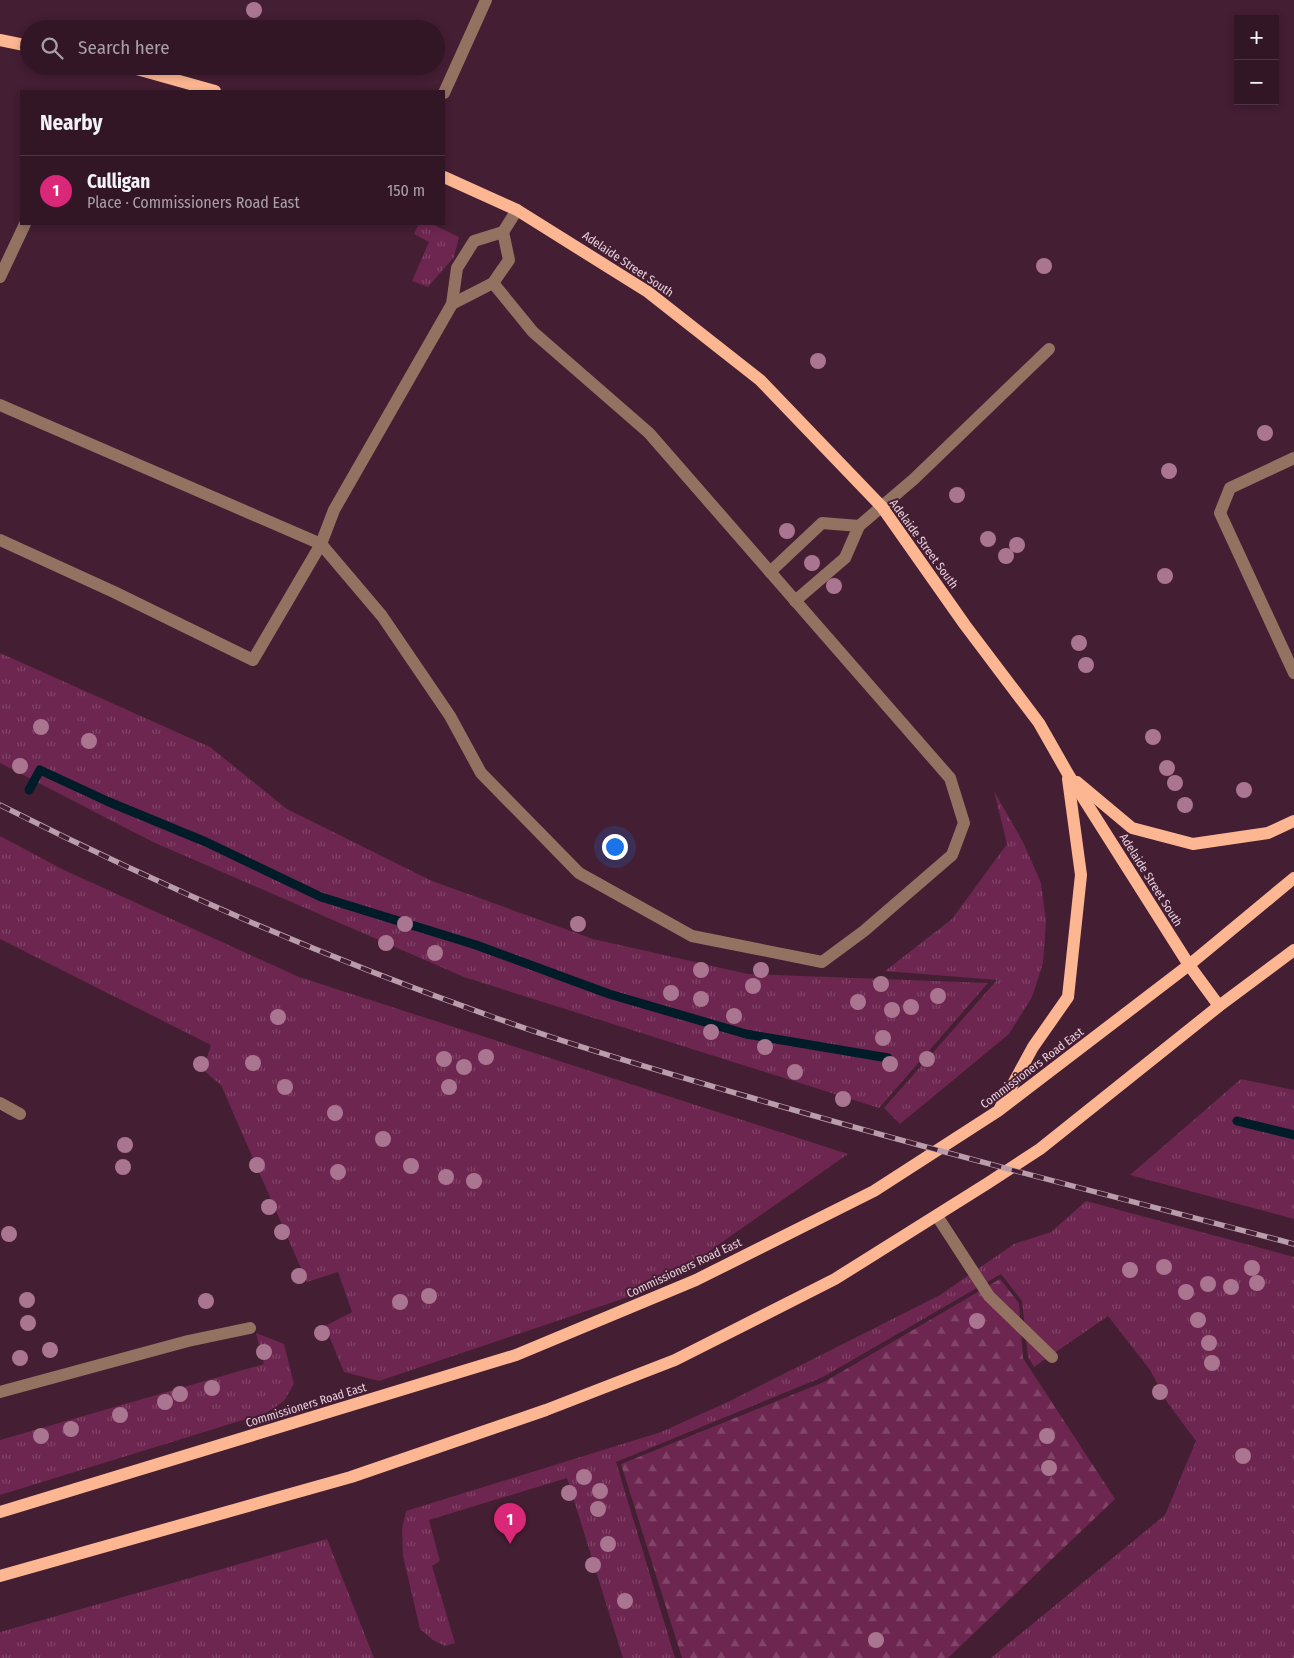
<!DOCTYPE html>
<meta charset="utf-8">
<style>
body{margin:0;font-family:"Fira Sans Condensed",sans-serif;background:#3b1f2e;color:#f1f3f6}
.controls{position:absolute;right:15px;top:15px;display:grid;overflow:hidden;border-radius:0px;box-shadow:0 2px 8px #0003}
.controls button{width:45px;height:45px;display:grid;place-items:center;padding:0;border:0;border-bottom:1px solid #4e3543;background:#331626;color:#f1f3f6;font:25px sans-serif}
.you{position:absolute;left:614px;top:846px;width:18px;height:18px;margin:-12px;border:4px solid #fff;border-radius:50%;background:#1a73e8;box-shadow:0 0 0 8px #1a73e833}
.badge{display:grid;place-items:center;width:32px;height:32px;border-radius:50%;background:#db2777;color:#fff;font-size:16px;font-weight:700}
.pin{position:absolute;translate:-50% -41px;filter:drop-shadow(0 1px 2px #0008)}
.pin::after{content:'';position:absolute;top:26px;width:18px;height:15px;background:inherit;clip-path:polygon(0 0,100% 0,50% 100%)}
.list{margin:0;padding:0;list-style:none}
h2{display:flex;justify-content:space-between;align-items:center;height:65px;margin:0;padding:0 20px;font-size:21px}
h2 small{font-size:16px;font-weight:400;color:#a99fa7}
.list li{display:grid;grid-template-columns:32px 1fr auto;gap:15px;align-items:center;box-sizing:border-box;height:70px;padding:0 20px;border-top:1px solid #4e3543}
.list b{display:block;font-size:19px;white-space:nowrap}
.list p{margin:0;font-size:16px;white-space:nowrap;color:#a99fa7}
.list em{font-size:16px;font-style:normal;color:#a99fa7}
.icon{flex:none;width:28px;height:28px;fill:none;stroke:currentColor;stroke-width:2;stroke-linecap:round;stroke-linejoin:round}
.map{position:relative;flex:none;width:1294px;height:1658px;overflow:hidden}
.search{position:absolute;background:#331626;box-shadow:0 2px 8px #0003;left:20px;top:20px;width:425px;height:55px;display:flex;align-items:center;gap:12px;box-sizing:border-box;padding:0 18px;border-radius:28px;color:#a99fa7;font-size:19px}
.panel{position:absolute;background:#331626;box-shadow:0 2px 8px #0003;left:20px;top:90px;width:425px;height:135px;border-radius:0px}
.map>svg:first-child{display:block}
.grass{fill:url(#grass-tufts)}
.forest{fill:url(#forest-firs)}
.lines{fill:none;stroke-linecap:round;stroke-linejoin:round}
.stream{stroke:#001c29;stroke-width:9}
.minor{stroke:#947261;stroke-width:12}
.major{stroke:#fdb692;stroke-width:12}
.rail-casing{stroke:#b99dab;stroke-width:5.5}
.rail{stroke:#441e33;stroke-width:4;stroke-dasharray:11;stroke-linecap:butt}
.tree{fill:#aa7590}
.labels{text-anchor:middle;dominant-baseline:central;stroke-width:4;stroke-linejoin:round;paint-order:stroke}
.street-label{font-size:12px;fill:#e8cfdb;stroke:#441e33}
</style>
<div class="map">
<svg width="1294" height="1658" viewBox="0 0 1294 1658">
<defs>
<pattern id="grass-tufts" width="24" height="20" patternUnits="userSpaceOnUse" patternTransform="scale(1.25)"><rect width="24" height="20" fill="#6d264f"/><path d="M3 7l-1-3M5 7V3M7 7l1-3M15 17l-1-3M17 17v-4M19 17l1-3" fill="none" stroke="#824468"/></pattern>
<pattern id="forest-firs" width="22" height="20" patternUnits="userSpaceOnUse" patternTransform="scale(1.25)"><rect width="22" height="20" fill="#6d264f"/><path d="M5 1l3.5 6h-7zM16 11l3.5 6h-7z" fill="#824468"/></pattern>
</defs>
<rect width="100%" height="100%" fill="#441e33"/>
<!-- grass -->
<g class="grass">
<path d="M 419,224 L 432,224 L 459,237 L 454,257 L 428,287 L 412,281 L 429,242 L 414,234 Z"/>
<path d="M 0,653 L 210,747 L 287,809 L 432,881 L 593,939 L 748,974 L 988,983 L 879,1108 L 464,977 L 153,842 L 0,763 Z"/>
<path d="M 994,791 L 1023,842 L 1041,883 L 1046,922 L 1043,963 L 1032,997 L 1009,1034 L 900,1124 L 884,1108 L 997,980 L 885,971 L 952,919 L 1007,844 Z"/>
<path d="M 0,836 L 64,870 L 299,977 L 848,1154 L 698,1259 L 631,1296 L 379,1381 L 344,1372 L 325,1326 L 352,1312 L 338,1272 L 307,1282 L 221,1085 L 203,1070 L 211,1045 L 0,939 Z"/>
<path d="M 1241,1079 L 1294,1090 L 1294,1219 L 1130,1175 Z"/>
<path d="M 1086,1201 L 1294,1257 L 1294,1658 L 991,1658 L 1165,1515 L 1196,1441 L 1167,1402 L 1150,1370 L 1108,1316 L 1034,1367 L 1028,1357 L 1022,1301 L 1001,1274 L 823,1377 L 616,1462 L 675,1658 L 623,1658 L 567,1478 L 429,1520 L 440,1561 L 432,1566 L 455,1643 L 445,1646 L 433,1640 L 420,1629 L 403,1556 L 402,1529 L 406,1511 L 661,1432 L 730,1401 L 940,1295 L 1014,1244 L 1051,1232 Z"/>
<path d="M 256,1333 L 284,1344 L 294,1384 L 284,1401 L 266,1413 L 0,1495 L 0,1440 L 264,1364 Z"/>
<path d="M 327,1539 L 374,1658 L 0,1658 L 0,1632 Z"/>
</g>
<!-- forest -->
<path class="forest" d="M 1000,1279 L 1019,1303 L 1023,1358 L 1115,1499 L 948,1658 L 682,1658 L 621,1464 L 824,1382 Z"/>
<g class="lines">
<!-- stream -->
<g class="stream">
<path d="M 29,790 L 40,770 L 109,802 L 206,842 L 321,897 L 476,945 L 609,994 L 746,1034 L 888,1058"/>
<path d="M 1237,1121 L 1294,1135"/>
</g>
<!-- minor -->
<g class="minor">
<path d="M 444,93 L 486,0"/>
<path d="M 0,277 L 25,224"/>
<path d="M 452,304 L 493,283 L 509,260 L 503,232"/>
<path d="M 0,405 L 321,544 L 382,616 L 450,716 L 481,773 L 579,873 L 692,936 L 822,962 L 864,931 L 952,855 L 964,823 L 950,778 L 649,433 L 533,332 L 493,283"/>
<path d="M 1294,458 L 1230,488 L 1220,513 L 1294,673"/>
<path d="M 0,540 L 114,592 L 253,660 L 321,544 L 334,510 L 452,304 L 457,268 L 474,241 L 503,232 L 517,210"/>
<path d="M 770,572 L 822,523 L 859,526"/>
<path d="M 795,601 L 845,558 L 859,526 L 914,479 L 1049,349"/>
<path d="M 0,1103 L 20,1114"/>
<path d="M 937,1216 L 989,1296 L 1052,1357"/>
<path d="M 0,1392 L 188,1341 L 250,1328"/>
</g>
<!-- major -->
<g class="major">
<path d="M 0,40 L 29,46"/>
<path d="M 126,66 L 215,91"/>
<path d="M 444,177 L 517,210 L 648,292 L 760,380 L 882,507 L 965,625 L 1039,723 L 1068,774 L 1189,965 L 1219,1006"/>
<path d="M 1077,782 L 1132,828 L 1193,844 L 1268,833 L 1294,821"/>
<path d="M 1000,1108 L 1033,1047 L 1068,997 L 1081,875 L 1068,779"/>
<path d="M 0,1512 L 516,1355 L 696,1280 L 874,1191 L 998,1111 L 1189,965 L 1294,878"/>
<path d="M 0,1576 L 351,1477 L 546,1410 L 675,1360 L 835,1279 L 988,1183 L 1040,1149 L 1219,1006 L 1294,950"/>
</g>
<defs>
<path id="rail" d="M 0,805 C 160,886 324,957 493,1017 C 577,1047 663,1072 749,1097 C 930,1150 1112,1196 1294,1244"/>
</defs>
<!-- rail casing -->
<use href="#rail" class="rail-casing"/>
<!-- rail -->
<use href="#rail" class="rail"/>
</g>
<!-- trees -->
<g class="tree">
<circle cx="254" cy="10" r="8"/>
<circle cx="1044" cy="266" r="8"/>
<circle cx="818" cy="361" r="8"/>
<circle cx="1265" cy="433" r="8"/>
<circle cx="1169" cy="471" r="8"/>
<circle cx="957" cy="495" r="8"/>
<circle cx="787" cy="531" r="8"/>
<circle cx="988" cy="539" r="8"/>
<circle cx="1017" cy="545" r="8"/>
<circle cx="1006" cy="556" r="8"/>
<circle cx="812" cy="563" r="8"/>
<circle cx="1165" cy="576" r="8"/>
<circle cx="834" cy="586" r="8"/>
<circle cx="1079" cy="643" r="8"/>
<circle cx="1086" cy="665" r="8"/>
<circle cx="41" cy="727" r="8"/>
<circle cx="1153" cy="737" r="8"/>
<circle cx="89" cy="741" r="8"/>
<circle cx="20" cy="766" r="8"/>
<circle cx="1167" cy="768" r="8"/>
<circle cx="1175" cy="783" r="8"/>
<circle cx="1244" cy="790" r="8"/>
<circle cx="1185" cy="805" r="8"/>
<circle cx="405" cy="924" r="8"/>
<circle cx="578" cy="924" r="8"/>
<circle cx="386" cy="943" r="8"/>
<circle cx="435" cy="953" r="8"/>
<circle cx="701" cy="970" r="8"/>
<circle cx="761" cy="970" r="8"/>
<circle cx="881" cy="984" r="8"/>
<circle cx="753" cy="986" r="8"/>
<circle cx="671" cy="993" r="8"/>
<circle cx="938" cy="996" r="8"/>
<circle cx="701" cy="999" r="8"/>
<circle cx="858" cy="1002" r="8"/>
<circle cx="911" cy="1007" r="8"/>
<circle cx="892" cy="1010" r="8"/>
<circle cx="734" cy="1016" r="8"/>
<circle cx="278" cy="1017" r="8"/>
<circle cx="711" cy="1032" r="8"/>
<circle cx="883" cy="1038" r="8"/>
<circle cx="765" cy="1047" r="8"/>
<circle cx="486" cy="1057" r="8"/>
<circle cx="444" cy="1059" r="8"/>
<circle cx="927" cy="1059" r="8"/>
<circle cx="253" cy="1063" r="8"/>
<circle cx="201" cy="1064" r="8"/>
<circle cx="890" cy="1064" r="8"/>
<circle cx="464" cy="1067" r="8"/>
<circle cx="795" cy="1072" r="8"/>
<circle cx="285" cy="1087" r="8"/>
<circle cx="449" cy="1087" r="8"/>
<circle cx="843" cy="1099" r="8"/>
<circle cx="335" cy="1113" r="8"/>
<circle cx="383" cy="1139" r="8"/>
<circle cx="125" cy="1145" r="8"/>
<circle cx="257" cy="1165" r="8"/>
<circle cx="411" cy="1166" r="8"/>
<circle cx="123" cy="1167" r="8"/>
<circle cx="338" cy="1172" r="8"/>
<circle cx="446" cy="1177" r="8"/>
<circle cx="474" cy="1181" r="8"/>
<circle cx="269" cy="1207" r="8"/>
<circle cx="282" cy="1232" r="8"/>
<circle cx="9" cy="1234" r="8"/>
<circle cx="1164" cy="1267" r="8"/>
<circle cx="1252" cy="1268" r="8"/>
<circle cx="1130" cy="1270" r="8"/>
<circle cx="299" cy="1276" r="8"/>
<circle cx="1257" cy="1283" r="8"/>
<circle cx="1208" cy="1284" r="8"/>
<circle cx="1231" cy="1287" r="8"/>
<circle cx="1186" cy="1292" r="8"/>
<circle cx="429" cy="1296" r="8"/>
<circle cx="27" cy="1300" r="8"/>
<circle cx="206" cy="1301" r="8"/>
<circle cx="400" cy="1302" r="8"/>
<circle cx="1198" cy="1320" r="8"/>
<circle cx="977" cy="1321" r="8"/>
<circle cx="28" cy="1323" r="8"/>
<circle cx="322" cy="1333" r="8"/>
<circle cx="1209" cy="1343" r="8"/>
<circle cx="50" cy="1350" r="8"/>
<circle cx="264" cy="1352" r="8"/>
<circle cx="20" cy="1358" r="8"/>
<circle cx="1212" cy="1363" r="8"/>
<circle cx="212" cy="1388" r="8"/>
<circle cx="1160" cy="1392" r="8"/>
<circle cx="180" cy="1394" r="8"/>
<circle cx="165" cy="1402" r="8"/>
<circle cx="120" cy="1415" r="8"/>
<circle cx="71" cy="1429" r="8"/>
<circle cx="41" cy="1436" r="8"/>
<circle cx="1047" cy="1436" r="8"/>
<circle cx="1243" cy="1456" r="8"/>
<circle cx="1049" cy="1468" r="8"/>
<circle cx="584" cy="1477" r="8"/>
<circle cx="600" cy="1491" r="8"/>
<circle cx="569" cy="1493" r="8"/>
<circle cx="598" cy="1509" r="8"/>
<circle cx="608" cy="1544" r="8"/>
<circle cx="593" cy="1565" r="8"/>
<circle cx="625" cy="1601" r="8"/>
<circle cx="876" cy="1640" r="8"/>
</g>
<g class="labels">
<!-- street labels -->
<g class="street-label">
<text transform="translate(628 264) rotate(34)">Adelaide Street South</text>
<text transform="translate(924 544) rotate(54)">Adelaide Street South</text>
<text transform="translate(1151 880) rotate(58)">Adelaide Street South</text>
<text transform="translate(1032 1068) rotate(-37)">Commissioners Road East</text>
<text transform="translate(684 1268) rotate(-25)">Commissioners Road East</text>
<text transform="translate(306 1405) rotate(-17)">Commissioners Road East</text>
</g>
</g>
</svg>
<div class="controls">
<button>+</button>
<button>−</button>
</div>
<div class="you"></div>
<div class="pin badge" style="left:510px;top:1544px">1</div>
<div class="search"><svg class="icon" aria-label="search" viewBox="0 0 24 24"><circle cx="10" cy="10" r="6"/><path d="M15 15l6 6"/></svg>Search here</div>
<section class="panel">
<h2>Nearby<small></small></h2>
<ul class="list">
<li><span class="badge">1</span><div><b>Culligan</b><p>Place · Commissioners Road East</p></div><em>150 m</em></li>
</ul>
</section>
</div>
